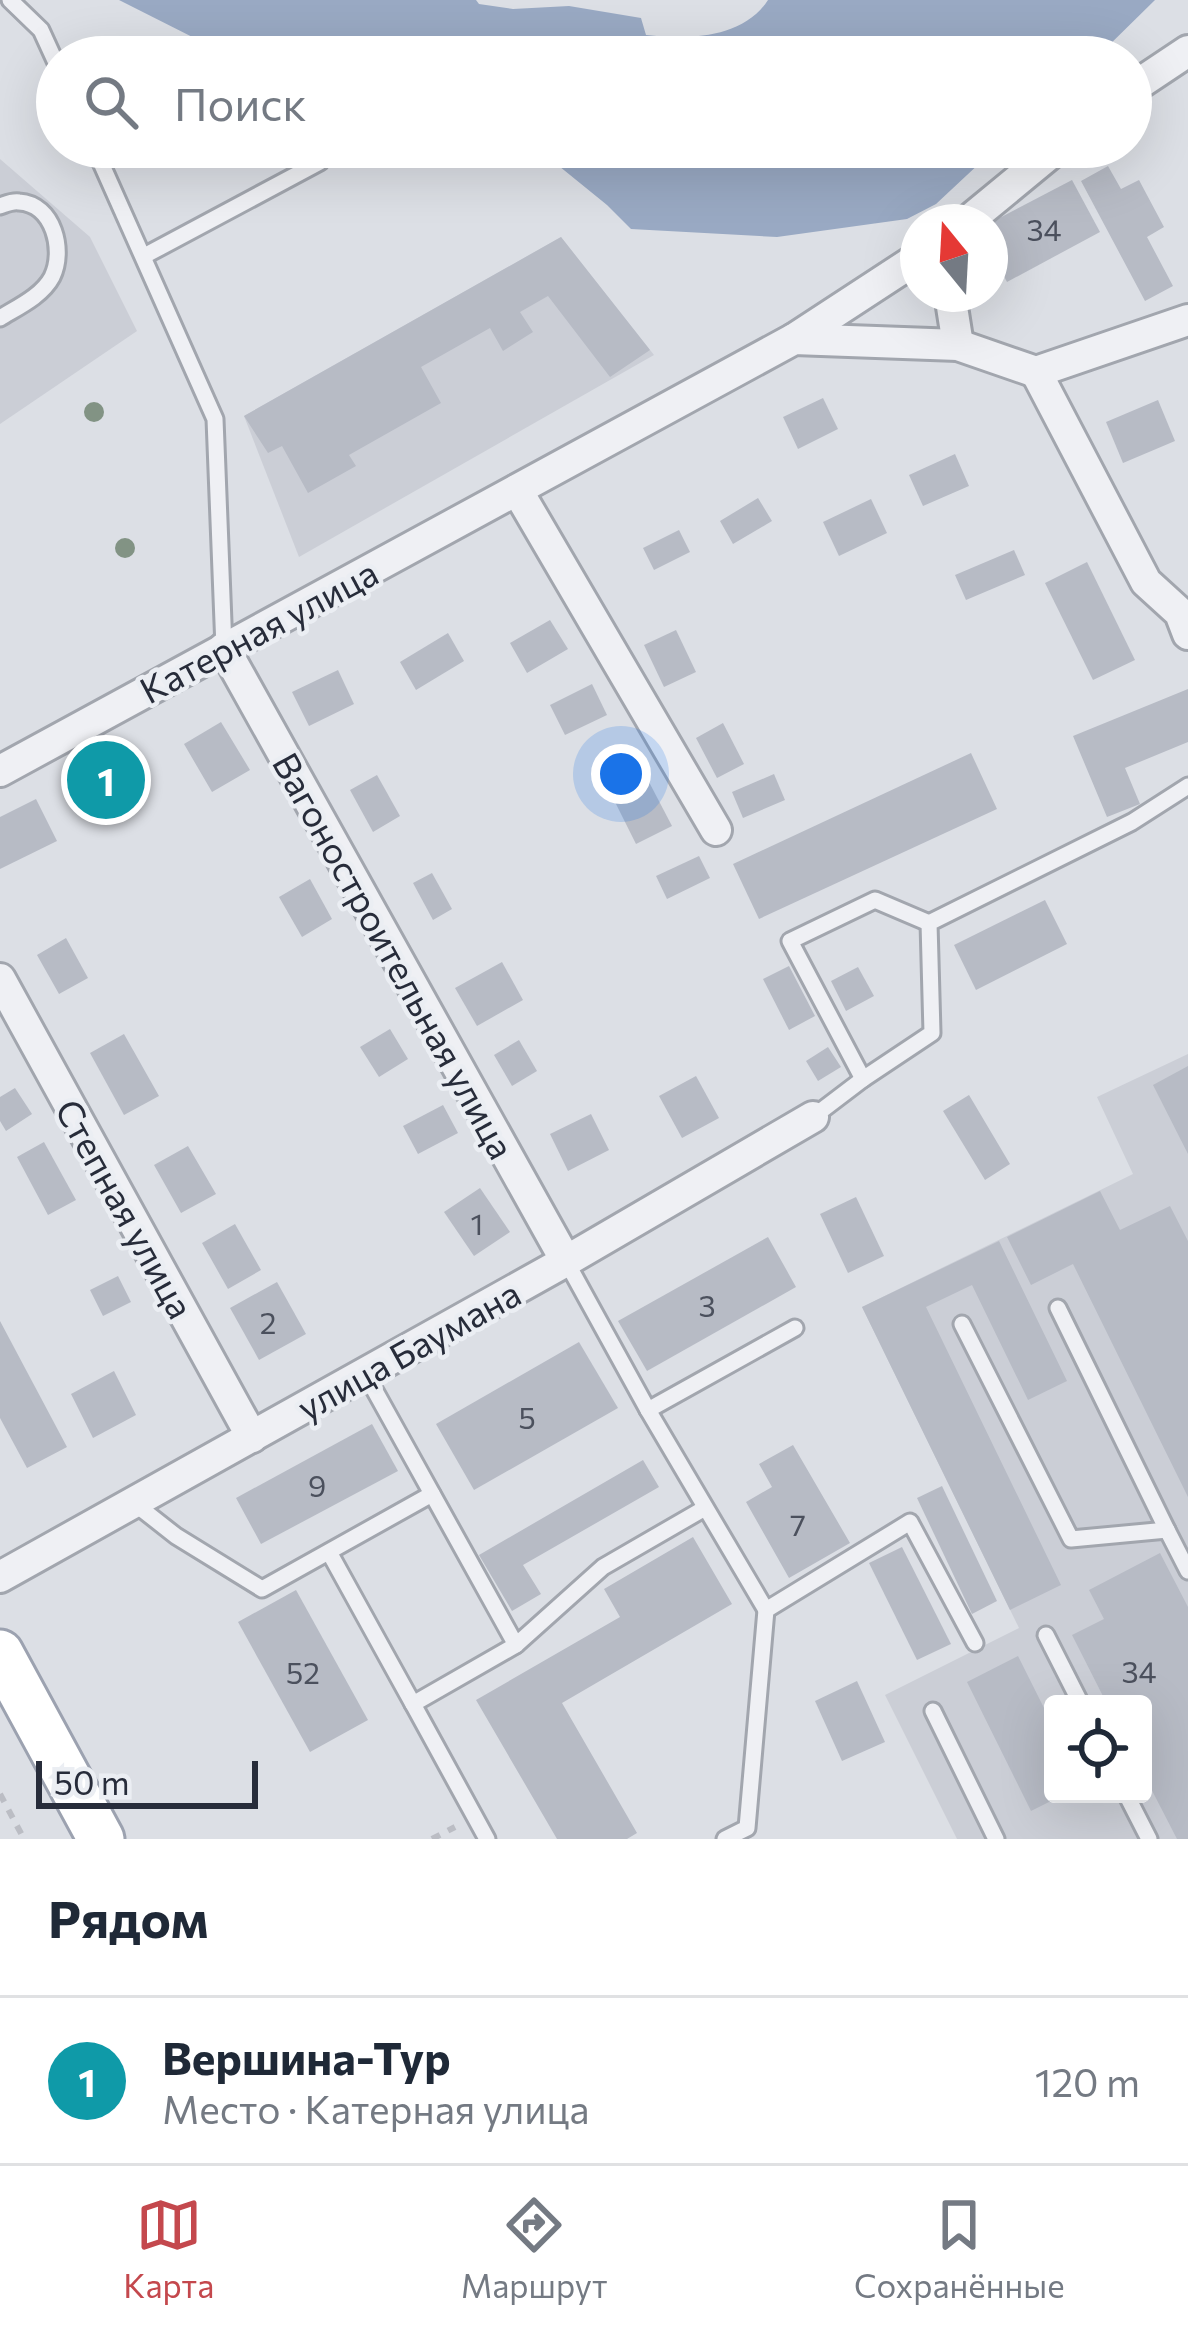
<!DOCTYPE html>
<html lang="ru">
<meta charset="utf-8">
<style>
body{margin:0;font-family:Commissioner,sans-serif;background:#f6f6f7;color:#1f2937}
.controls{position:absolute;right:36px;bottom:36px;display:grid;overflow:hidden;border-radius:12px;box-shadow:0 12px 48px #0002}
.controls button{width:108px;height:108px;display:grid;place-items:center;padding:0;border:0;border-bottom:3px solid #e0e1e3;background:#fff;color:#1f2937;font:60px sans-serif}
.compass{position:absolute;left:900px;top:204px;width:108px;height:108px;border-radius:50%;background:#fff;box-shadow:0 12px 48px #0002;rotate:342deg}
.scale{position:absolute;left:36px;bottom:30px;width:222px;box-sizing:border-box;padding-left:12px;border:6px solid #272c3a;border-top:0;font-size:33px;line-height:42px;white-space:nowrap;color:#272c3a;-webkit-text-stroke:9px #ebeef3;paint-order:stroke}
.you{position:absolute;left:621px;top:774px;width:42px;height:42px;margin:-30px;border:9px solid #fff;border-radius:50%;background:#1a73e8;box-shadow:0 0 0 18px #1a73e833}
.badge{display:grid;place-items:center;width:78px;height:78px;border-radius:50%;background:#c4484d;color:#fff;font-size:39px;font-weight:700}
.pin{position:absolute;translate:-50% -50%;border:6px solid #fff;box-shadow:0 3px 12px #0006}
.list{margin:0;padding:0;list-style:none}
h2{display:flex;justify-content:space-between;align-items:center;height:156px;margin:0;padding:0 48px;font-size:51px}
h2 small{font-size:39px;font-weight:400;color:#747a83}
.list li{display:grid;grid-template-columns:78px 1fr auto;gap:36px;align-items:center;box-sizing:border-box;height:168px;padding:0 48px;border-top:3px solid #e0e1e3}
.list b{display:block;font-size:45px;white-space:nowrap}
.list p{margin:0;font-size:39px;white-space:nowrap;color:#747a83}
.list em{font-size:39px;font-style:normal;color:#747a83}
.icon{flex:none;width:66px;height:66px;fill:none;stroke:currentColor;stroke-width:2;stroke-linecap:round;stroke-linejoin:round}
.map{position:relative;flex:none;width:1188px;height:1839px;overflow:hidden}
.search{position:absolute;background:#fff;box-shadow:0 12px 48px #0002;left:36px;right:36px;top:36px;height:132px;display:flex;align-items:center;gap:30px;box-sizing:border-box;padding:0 42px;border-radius:66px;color:#747a83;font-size:45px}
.sheet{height:324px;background:#fff}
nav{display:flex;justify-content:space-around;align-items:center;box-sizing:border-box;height:168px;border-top:3px solid #e0e1e3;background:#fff;font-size:33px;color:#747a83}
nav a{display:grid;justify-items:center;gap:6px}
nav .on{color:#c4484d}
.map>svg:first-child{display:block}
.built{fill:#cbced6;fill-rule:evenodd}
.water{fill:#99a9c3}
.building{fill:#b7bbc5}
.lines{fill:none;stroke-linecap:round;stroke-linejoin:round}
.service-casing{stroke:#a2a6ae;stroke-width:21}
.minor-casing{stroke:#a2a6ae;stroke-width:36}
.primary-casing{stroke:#9ca2b0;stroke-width:51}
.path{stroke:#bbbdc4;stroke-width:6;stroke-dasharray:9 9;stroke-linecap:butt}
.service{stroke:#eff0f4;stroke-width:15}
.minor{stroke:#eff0f4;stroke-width:30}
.primary{stroke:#fff;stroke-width:45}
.tree{fill:#829384}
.labels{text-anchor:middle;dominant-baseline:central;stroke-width:9;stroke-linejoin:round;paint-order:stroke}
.number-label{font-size:30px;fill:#4b505d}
.street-label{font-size:36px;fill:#272c3a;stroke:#ebeef3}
</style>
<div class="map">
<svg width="1188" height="1839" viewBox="0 0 1188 1839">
<rect width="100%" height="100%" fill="#dcdfe5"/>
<!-- built -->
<g class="built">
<path d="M 0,159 L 90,237 L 137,331 L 0,424 Z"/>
<path d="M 561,237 L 654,355 L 299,557 L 244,416 Z"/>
<path d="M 1188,1054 L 1188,1839 L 957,1839 L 885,1695 L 1019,1628 L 862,1307 L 1133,1174 L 1097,1097 ZM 1053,1704 L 1143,1704 L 1143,1794 L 1053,1794 Z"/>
</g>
<!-- water -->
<g class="water">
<path d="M 119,0 L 476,0 L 479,4 L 513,9 L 569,6 L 641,18 L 646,35 C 687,40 743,39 768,0 L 1155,0 L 1097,57 L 232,57 Z"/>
<path d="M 541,147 L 997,147 L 936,204 L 907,219 L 777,237 L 631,229 L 607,205 L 554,162 Z"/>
</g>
<!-- building -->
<g class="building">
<path d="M 1108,166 L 1121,189 L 1139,180 L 1164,227 L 1147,237 L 1173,286 L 1145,301 L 1081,181 Z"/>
<path d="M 1072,180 L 1100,232 L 1007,282 L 990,250 L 990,223 Z"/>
<path d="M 561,237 L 650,350 L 610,377 L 548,296 L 520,312 L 533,332 L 503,351 L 490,328 L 421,367 L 441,403 L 349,455 L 356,466 L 308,493 L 282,446 L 268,453 L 244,416 Z"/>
<path d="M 823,398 L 838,429 L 798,449 L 783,417 Z"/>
<path d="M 1158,400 L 1175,441 L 1123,463 L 1106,422 Z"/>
<path d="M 955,454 L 969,486 L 923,506 L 909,475 Z"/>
<path d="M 758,498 L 772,521 L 733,544 L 720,521 Z"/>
<path d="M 871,499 L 887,533 L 839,556 L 823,522 Z"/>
<path d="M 679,530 L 690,552 L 654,570 L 643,548 Z"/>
<path d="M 1014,550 L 1025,575 L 966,600 L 955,575 Z"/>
<path d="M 1087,562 L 1135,660 L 1093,680 L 1045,583 Z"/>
<path d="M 550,620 L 568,649 L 527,673 L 510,643 Z"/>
<path d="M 676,630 L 696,672 L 664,687 L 644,645 Z"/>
<path d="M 448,633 L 464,661 L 416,690 L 400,662 Z"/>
<path d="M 338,670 L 354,704 L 309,726 L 292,692 Z"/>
<path d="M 592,684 L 607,715 L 565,735 L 550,705 Z"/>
<path d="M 1188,689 L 1188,742 L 1125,768 L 1140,804 L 1107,817 L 1073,736 Z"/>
<path d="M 221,722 L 250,770 L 212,792 L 184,744 Z"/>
<path d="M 723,723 L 744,764 L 717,778 L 696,738 Z"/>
<path d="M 126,748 L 143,782 L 87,811 L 70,778 Z"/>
<path d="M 971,753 L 997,809 L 759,919 L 733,864 Z"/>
<path d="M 774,774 L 785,800 L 743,818 L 732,792 Z"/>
<path d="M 377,775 L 400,816 L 373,832 L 350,790 Z"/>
<path d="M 649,782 L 672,826 L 636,844 L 614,800 Z"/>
<path d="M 36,799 L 57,841 L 0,869 L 0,817 Z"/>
<path d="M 699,856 L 710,878 L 667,899 L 656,876 Z"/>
<path d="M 432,873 L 452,909 L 433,920 L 413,883 Z"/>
<path d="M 310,879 L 332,919 L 302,937 L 279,897 Z"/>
<path d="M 1045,900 L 1067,944 L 976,990 L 954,945 Z"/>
<path d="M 66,938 L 88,978 L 59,994 L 37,955 Z"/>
<path d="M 502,962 L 523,1000 L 477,1026 L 455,988 Z"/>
<path d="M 789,966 L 815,1016 L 789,1030 L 763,979 Z"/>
<path d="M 858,967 L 874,996 L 846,1011 L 831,981 Z"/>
<path d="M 390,1029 L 408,1059 L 379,1077 L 360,1047 Z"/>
<path d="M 124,1034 L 159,1096 L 124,1115 L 90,1053 Z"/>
<path d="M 519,1040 L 537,1071 L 512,1086 L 494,1055 Z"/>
<path d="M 828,1047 L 841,1067 L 818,1081 L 806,1061 Z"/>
<path d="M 1188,1066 L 1188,1154 L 1153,1085 Z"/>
<path d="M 696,1076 L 719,1118 L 682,1138 L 659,1096 Z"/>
<path d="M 15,1088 L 32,1114 L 6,1131 L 0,1121 L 0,1097 Z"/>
<path d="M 969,1095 L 1010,1164 L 985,1180 L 943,1111 Z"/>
<path d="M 443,1105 L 458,1133 L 418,1154 L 403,1126 Z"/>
<path d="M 591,1114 L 609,1150 L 568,1171 L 550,1134 Z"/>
<path d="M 44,1142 L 76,1200 L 48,1215 L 17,1157 Z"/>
<path d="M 188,1146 L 216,1194 L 181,1213 L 154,1165 Z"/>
<path d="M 480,1188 L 510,1232 L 474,1256 L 444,1212 Z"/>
<path d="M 1100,1191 L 1120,1230 L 1170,1206 L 1188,1241 L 1188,1497 L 1073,1264 L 1031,1285 L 1007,1237 Z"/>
<path d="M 856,1197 L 884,1256 L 848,1273 L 820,1214 Z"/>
<path d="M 235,1224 L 261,1270 L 228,1289 L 202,1243 Z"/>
<path d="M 768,1237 L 796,1287 L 647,1371 L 618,1321 Z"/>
<path d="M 999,1241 L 1067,1381 L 1028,1400 L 972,1285 L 926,1307 L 1061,1585 L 1010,1610 L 862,1307 Z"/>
<path d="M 118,1276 L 131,1302 L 103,1316 L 90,1290 Z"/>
<path d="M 277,1282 L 306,1334 L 259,1360 L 230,1308 Z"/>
<path d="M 0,1321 L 67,1447 L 27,1468 L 0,1418 Z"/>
<path d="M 579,1342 L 618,1408 L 474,1490 L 436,1424 Z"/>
<path d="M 114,1371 L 136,1415 L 93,1438 L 71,1394 Z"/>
<path d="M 372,1424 L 398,1471 L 261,1544 L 236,1498 Z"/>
<path d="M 793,1445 L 850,1543 L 789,1578 L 746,1502 L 772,1487 L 759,1464 Z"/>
<path d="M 643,1460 L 659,1487 L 523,1565 L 541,1594 L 512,1611 L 479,1555 Z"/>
<path d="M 942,1486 L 997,1601 L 972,1614 L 917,1498 Z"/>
<path d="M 693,1537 L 732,1604 L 562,1703 L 637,1833 L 627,1839 L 557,1839 L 476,1700 L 620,1617 L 604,1589 Z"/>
<path d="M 902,1547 L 951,1644 L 917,1660 L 869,1563 Z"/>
<path d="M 1160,1553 L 1188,1607 L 1188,1839 L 1177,1839 L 1143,1773 L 1143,1704 L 1107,1704 L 1072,1635 L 1104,1619 L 1089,1590 Z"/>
<path d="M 296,1590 L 368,1720 L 310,1752 L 238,1622 Z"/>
<path d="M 1018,1656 L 1053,1726 L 1053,1794 L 1065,1794 L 1031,1811 L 967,1682 Z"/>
<path d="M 857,1681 L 885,1742 L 842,1761 L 815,1701 Z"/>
</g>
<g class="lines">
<defs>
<g id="service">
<path d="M 10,0 L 41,30 L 57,65"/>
<path d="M 94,147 L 215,419 L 224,648"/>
<path d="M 0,206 C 6,204 12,201 19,202 C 54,204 65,251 52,277 C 42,296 18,307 0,318"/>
<path d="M 144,256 L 320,162"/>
<path d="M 863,1079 L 790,941 L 875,900 L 929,923"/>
<path d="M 813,1117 L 863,1079 L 932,1033 L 929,923 L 1132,822 L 1188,786"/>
<path d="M 566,1261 L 648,1410 L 766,1610 L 910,1522 L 975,1643"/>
<path d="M 1058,1308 L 1167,1530"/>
<path d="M 962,1324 L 1071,1539 L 1167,1530 L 1188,1571"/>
<path d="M 365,1373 L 516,1645 L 413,1704 L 487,1839"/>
<path d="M 648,1410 L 795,1328"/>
<path d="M 134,1503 L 176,1536 L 262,1589 L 432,1494"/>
<path d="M 329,1552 L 413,1704"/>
<path d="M 1046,1635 L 1081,1704"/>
<path d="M 516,1645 L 603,1567 L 705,1508"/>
<path d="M 933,1711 L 996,1839"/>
<path d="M 1126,1794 L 1149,1839"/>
<path d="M 725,1839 L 747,1828 L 766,1610"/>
</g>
<g id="minor">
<path d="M 1131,89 L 1188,51"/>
<path d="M 967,222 L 1058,147"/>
<path d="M 950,294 L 958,345"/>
<path d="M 794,339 L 918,258"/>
<path d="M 1036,372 L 1146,582 L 1180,613 L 1188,634"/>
<path d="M 517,490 L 716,830"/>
<path d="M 224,648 L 566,1261"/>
<path d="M 0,771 L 794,339 L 958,345 L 1036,372 L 1188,320"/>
<path d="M 0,979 L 252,1437"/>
<path d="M 0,1577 L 566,1261 L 813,1117"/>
</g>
<path id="primary" d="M 0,1653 L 101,1839"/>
</defs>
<!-- service casing -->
<use href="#service" class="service-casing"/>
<!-- minor casing -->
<use href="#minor" class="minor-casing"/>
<!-- primary casing -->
<use href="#primary" class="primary-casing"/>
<!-- path -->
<g class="path">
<path d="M 0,1794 L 24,1839"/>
<path d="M 432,1839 L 455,1827"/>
</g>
<!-- service -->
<use href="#service" class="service"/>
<!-- minor -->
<use href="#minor" class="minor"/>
<!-- primary -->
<use href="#primary" class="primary"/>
</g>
<!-- trees -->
<g class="tree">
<circle cx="94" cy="412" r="10"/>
<circle cx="125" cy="548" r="10"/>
</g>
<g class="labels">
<!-- number labels -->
<g class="number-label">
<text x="1044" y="228">34</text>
<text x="477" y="1222">1</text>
<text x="707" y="1304">3</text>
<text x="268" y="1321">2</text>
<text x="527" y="1416">5</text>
<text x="317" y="1484">9</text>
<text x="798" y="1523">7</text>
<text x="1139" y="1670">34</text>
<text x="303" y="1671">52</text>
</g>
<!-- street labels -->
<g class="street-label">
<text transform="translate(258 630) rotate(-28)">Катерная улица</text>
<text transform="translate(395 955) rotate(61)">Вагоностроительная улица</text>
<text transform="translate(126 1208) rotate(61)">Степная улица</text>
<text transform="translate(408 1349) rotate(-29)">улица Баумана</text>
</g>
</g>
</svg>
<div class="controls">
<button><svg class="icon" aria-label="locate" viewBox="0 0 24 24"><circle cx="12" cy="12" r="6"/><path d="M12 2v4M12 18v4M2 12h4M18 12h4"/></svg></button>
</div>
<svg class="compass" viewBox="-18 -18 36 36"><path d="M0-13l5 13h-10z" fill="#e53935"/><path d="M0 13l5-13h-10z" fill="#747a83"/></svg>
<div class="scale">50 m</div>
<div class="you"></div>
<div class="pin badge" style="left:106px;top:780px;background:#0f9aa8">1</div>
<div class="search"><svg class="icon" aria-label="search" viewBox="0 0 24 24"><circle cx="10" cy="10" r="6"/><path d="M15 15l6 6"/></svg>Поиск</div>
</div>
<section class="sheet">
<h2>Рядом<small></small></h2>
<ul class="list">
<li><span class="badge" style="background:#0f9aa8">1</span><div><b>Вершина-Тур</b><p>Место · Катерная улица</p></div><em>120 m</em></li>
</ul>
</section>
<nav>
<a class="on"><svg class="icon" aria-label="map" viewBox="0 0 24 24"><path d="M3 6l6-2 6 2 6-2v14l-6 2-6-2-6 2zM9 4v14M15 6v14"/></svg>Карта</a>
<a><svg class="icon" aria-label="directions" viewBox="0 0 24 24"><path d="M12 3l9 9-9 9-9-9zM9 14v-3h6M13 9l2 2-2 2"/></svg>Маршрут</a>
<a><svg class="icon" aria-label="saved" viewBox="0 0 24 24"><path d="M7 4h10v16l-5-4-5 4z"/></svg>Сохранённые</a>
</nav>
